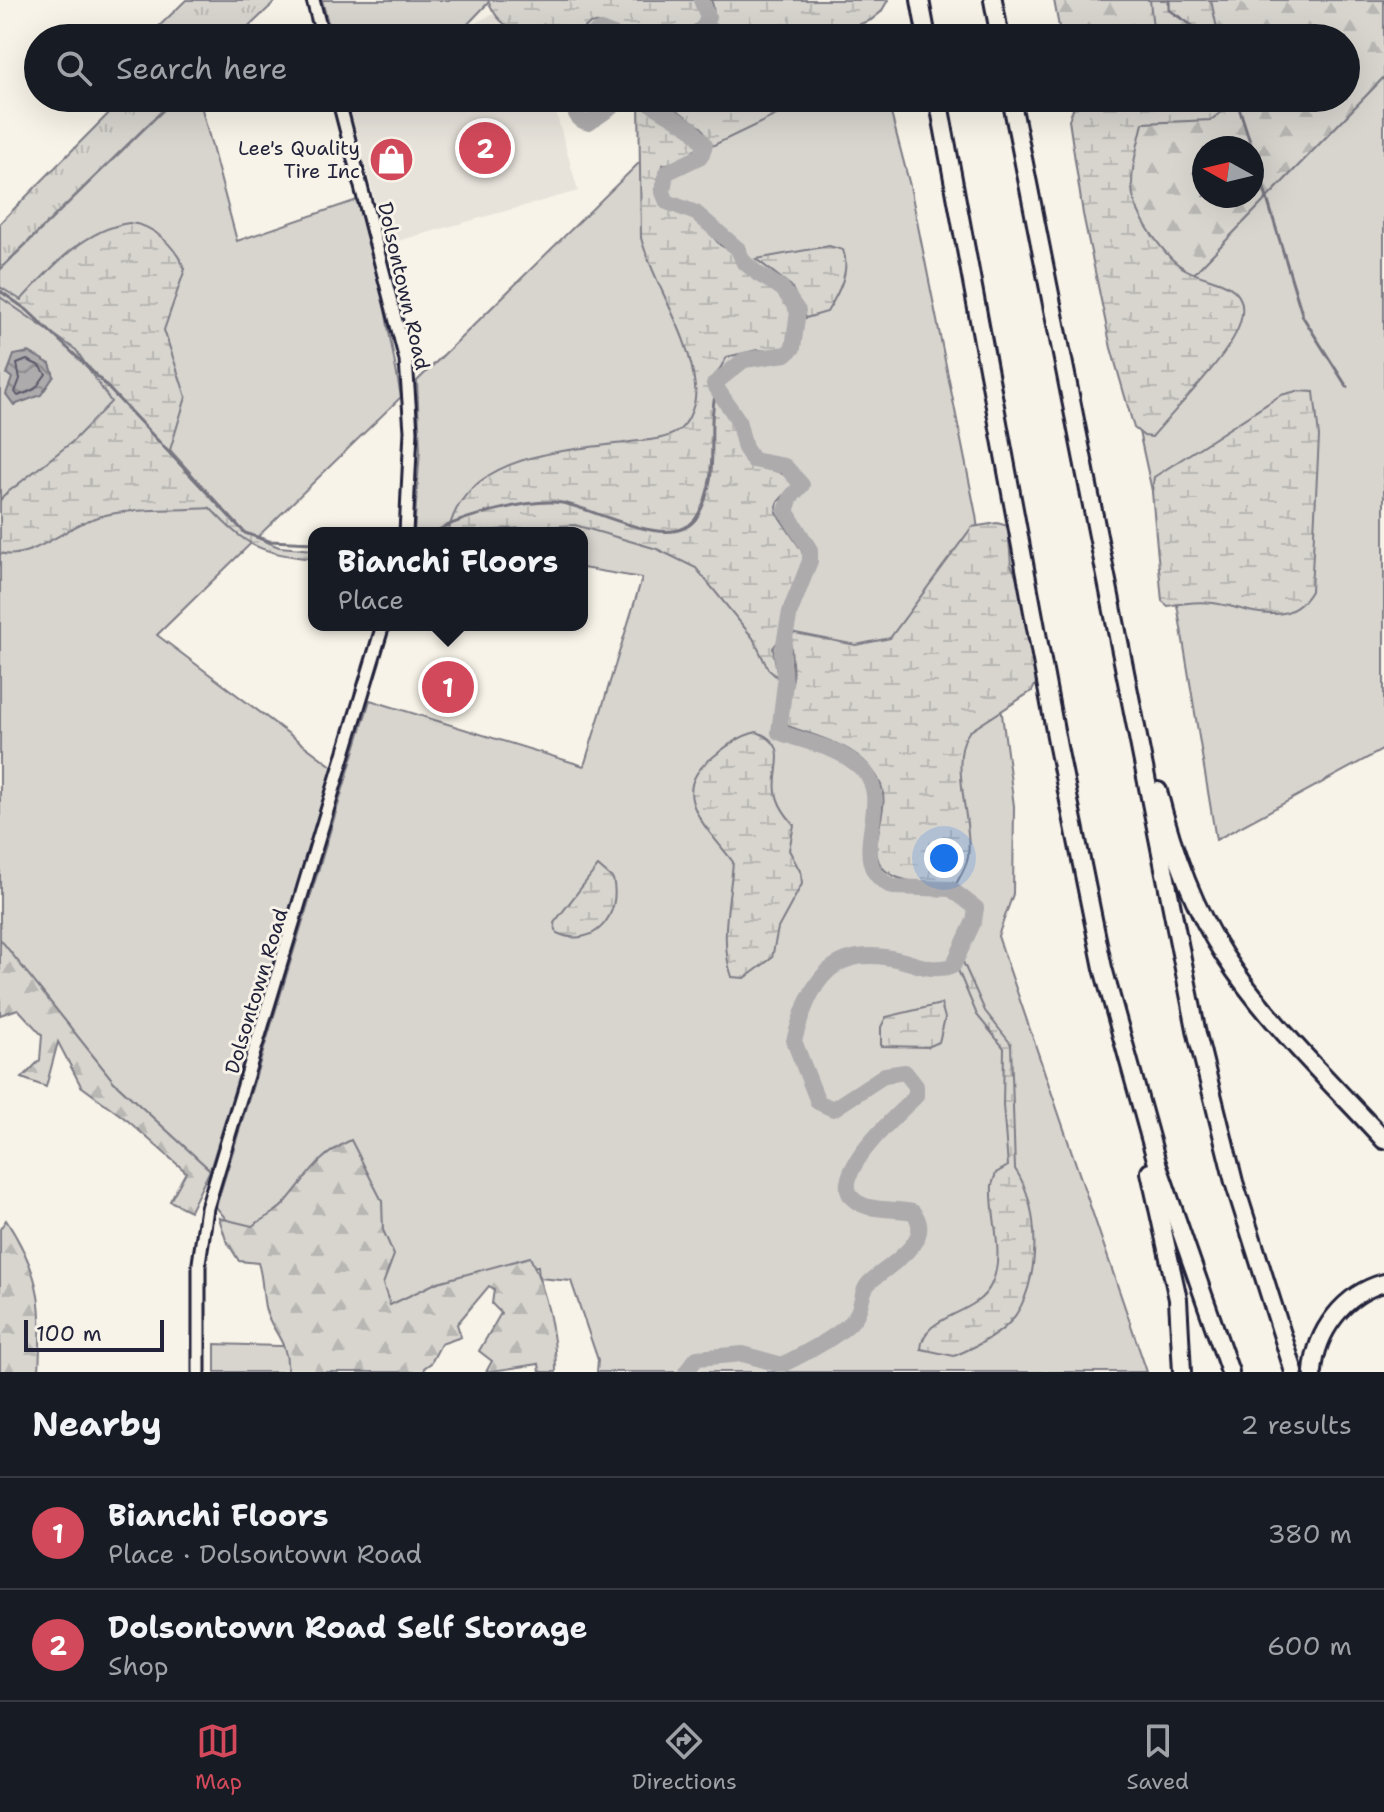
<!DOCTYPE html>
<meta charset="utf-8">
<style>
body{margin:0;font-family:"Shantell Sans",sans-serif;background:#242831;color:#f1f3f6}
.compass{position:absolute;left:1192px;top:136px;width:72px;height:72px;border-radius:50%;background:#171b24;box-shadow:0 8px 32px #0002;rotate:278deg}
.scale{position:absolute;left:24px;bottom:20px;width:140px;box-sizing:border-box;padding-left:8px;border:4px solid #22223b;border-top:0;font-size:22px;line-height:28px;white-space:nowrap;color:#22223b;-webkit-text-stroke:6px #f7f3e8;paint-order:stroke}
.you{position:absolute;left:944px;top:858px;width:28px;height:28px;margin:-20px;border:6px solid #fff;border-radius:50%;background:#1a73e8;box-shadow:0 0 0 12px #1a73e833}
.badge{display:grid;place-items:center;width:52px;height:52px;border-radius:50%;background:#d1495b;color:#fff;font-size:26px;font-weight:700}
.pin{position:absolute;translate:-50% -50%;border:4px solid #fff;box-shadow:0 2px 8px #0006}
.popup{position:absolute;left:308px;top:527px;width:280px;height:104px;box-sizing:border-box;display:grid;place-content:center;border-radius:16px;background:#171b24;filter:drop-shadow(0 2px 6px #0005);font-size:26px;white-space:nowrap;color:#9ea1a6}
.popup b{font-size:30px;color:#f1f3f6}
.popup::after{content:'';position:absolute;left:50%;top:100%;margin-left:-16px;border:16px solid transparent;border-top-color:#171b24}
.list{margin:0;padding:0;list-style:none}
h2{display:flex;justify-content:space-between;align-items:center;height:104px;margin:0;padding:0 32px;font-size:34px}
h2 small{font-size:26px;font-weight:400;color:#9ea1a6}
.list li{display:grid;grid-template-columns:52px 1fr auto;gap:24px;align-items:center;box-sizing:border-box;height:112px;padding:0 32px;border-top:2px solid #363941}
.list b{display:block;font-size:30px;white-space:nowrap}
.list p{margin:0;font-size:26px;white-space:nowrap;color:#9ea1a6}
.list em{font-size:26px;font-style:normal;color:#9ea1a6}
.icon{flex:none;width:44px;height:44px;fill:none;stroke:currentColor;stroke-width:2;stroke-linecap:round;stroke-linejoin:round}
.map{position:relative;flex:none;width:1384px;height:1372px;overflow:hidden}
.search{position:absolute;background:#171b24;box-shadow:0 8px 32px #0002;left:24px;right:24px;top:24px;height:88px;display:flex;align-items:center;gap:20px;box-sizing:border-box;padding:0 28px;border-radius:44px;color:#9ea1a6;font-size:30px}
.sheet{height:328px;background:#171b24}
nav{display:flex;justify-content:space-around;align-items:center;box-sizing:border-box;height:112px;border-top:2px solid #363941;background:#171b24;font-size:22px;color:#9ea1a6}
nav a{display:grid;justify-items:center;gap:4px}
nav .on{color:#d1495b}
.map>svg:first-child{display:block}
.built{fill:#e7e3db}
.grass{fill:#d8d5cf;stroke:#7d7c85;stroke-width:2}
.forest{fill:url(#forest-firs);stroke:#7d7c85;stroke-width:2;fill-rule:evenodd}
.wetland{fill:url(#wetland-marsh);stroke:#7d7c85;stroke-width:2}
.park{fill:url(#park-tufts);stroke:#7d7c85;stroke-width:2}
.water{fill:url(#water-waves);stroke:#76747f;stroke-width:2}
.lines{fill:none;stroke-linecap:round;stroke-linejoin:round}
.shore{stroke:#5a5969;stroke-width:2}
.stream{stroke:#76747f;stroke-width:3}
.river{stroke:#aeabad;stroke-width:16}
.minor-casing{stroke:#22223b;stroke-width:17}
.highway-casing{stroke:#22223b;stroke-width:22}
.minor{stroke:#f7f3e8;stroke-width:11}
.highway{stroke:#f7f3e8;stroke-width:16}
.labels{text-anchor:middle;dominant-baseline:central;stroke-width:6;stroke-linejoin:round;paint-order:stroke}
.poi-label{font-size:20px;fill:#22223b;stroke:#f7f3e8;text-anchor:end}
.street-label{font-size:20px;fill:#22223b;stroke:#f7f3e8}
</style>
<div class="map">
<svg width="1384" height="1372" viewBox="0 0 1384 1372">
<defs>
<pattern id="forest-firs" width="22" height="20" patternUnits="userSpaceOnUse" patternTransform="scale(2)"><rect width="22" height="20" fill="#d8d5cf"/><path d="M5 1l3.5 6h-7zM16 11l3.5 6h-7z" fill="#b9b7b3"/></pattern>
<pattern id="wetland-marsh" width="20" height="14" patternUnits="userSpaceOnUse" patternTransform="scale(2)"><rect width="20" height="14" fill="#d8d5cf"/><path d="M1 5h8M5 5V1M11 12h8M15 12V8" fill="none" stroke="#b9b7b3"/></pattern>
<pattern id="park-tufts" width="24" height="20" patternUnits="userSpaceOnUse" patternTransform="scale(2)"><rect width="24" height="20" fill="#d8d5cf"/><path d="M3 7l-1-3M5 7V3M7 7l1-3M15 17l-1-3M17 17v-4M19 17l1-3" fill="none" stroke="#b9b7b3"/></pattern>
<pattern id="water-waves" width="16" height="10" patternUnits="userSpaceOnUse" patternTransform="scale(2)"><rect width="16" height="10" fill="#aeabad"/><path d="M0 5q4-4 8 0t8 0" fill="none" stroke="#8d8b8e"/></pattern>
</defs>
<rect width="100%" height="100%" fill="#f7f3e8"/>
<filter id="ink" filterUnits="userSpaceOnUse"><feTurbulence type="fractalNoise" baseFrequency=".0125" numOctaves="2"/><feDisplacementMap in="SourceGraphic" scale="16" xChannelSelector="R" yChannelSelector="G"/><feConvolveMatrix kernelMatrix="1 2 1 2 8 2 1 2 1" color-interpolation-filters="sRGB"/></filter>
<g filter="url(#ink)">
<!-- built -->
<g class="built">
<path d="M 521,0 L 535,38 L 427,38 L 463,29 Z"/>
<path d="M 347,98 L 552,98 L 578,191 L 387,244 Z"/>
</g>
<!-- grass -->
<g class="grass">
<path d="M 322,0 L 491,0 L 463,29 L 427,38 L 332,38 Z"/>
<path d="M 1384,77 L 1384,749 L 1216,840 L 1178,610 L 1121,349 Z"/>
<path d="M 176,98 L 199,98 L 237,241 L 357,200 L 383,299 L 401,397 L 157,635 L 333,767 L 210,1170 L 114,1082 L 0,939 L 0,270 Z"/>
<path d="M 705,98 L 887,98 L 910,186 L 976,515 L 1014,806 L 1013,894 L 998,936 L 1147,1372 L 597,1372 L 598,1360 L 571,1281 L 539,1278 L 538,1266 L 496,1273 L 403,1315 L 420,1372 L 215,1372 L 215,1344 L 383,1349 L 259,1259 L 216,1207 L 370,700 L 584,766 L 642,578 L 582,568 L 582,533 L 414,533 L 420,449 L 417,381 Z"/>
</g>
<!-- forest -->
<g class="forest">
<path d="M 1054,0 L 1384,0 L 1384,77 L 1121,349 L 1072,98 L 1346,98 L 1346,38 L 1061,38 ZM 1204,148 L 1252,148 L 1252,196 L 1204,196 Z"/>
<path d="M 0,939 L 114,1082 L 210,1170 L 190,1211 L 170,1201 L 186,1172 L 127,1120 L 81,1086 L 58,1042 L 46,1087 L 22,1078 L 40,1060 L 42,1035 L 18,1009 L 0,1015 Z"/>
<path d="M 351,1140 L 382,1201 L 383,1230 L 394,1255 L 383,1284 L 390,1305 L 438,1282 L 530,1257 C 546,1290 556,1334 556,1372 L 540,1372 L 539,1364 L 486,1372 L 492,1361 L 479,1351 L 501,1313 L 492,1304 L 494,1289 L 489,1286 L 457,1324 L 461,1337 L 441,1344 L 431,1363 L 424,1368 L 425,1372 L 287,1372 C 290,1341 269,1329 265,1307 C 262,1292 263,1278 258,1263 L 239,1261 L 226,1240 L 219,1218 L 252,1226 C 262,1219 276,1213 284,1204 C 308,1177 315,1157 351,1140 Z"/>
<path d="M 6,1220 C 43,1277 42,1306 39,1372 L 0,1372 L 0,1229 Z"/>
</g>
<!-- wetland -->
<g class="wetland">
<path d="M 488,0 L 697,0 L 703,17 C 690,35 650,47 629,37 C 607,27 595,10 575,38 C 540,38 502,39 488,0 Z"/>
<path d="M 711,0 L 888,0 L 881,12 L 871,20 L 822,38 L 701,38 C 712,29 717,13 711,0 Z"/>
<path d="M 1150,0 L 1211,0 L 1219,38 L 1154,38 Z"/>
<path d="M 660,98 L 801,98 L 795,106 L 712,146 L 702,128 Z"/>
<path d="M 1077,98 L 1225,98 L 1220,113 L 1211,120 L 1143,123 C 1138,146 1129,172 1133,196 C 1138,218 1165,258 1185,269 C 1210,284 1255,280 1239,326 C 1228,357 1175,409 1152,437 L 1144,436 L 1134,428 L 1111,348 L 1083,214 L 1069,120 Z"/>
<path d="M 639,100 L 695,138 L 699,147 L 685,159 L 663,165 L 655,190 L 662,207 L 699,220 L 720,245 L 735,253 C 744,282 778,285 794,311 L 795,334 L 786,350 L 757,350 L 727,357 L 710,385 L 735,425 L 745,461 C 762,472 781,466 794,484 L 778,502 L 776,512 L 802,551 L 805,563 L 785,605 L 779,640 L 773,648 L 778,678 L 768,669 L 753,638 L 696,568 L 657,549 L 575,525 L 448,533 C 464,455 560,451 624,443 C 641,440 664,441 678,431 C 690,422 697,401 695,387 C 690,333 655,288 641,238 Z"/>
<path d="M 129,223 C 154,224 175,247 185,269 L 164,330 L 186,397 L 170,450 L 245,533 L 279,547 L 314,550 L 314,559 C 261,554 246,546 210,508 C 175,511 124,507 92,519 C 65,528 28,562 0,553 L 0,501 L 3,496 L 72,442 L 111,402 L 76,350 L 0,297 L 0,287 L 21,300 C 51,268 83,230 129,223 Z"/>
<path d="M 829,246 L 843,250 C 851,271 838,294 827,312 L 806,318 L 791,286 L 756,259 Z"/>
<path d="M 1297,391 L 1314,392 L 1319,437 L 1311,591 C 1288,631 1249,608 1213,603 C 1197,601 1183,603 1168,606 L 1162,601 L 1152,492 L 1154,477 L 1281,395 Z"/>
<path d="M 997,523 L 1008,526 L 1011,565 L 1048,639 L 1051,654 L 1032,691 L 969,732 C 948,759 973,822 968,857 C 966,868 960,876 955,886 C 937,883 910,884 894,876 C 856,859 893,814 881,785 C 865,746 819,738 785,725 L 793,677 L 790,632 L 856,645 L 890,638 L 972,527 Z"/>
<path d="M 757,732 C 792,746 772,767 776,792 C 778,805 786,815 794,825 L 789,850 L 801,873 L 802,884 L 778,928 L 772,958 L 745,978 L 732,977 C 719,939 730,901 733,862 C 707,827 665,792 713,757 C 727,746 739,736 757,732 Z"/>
<path d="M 598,866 L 613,879 C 622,915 594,950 557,933 L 554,923 Z"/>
<path d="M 959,953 L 985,1011 L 1011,1044 L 1015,1169 C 1041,1206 1042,1285 1011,1321 C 999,1335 973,1348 954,1356 L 921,1349 C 923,1313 976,1317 991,1285 C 1006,1254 990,1218 992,1185 L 996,1173 L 1008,1166 L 1003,1105 L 1004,1048 L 977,1015 L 955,963 Z"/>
<path d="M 941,1004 L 945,1018 L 939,1042 L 928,1047 L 881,1046 L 881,1027 L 886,1017 Z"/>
</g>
<!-- park -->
<g class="park">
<path d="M 186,0 L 277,0 L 237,38 L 147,38 Z"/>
<path d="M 124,98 L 175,98 L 0,269 L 0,223 Z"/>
</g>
<!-- water -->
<path class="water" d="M 29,352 L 50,364 L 54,376 L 41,395 L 14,405 L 6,394 L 12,378 L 7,374 L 14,355 Z"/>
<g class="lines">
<!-- shore -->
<path class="shore" d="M 27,360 L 40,366 L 46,374 L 35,389 L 18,396 L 15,392 L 20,379 L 17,364 Z"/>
<!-- stream -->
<g class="stream">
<path d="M 1169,0 L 1169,10 L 1210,38"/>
<path d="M 1236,98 L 1252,148"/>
<path d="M 1252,149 L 1303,317 L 1347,387"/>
<path d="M 0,291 L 27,310 L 94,373 L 245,533 L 269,541 L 314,543"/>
<path d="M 433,533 C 459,517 532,498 562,503 C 595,508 676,556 698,515 C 722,472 705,435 716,391"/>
</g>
<!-- river -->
<g class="river">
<path d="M 586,38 L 600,30 L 622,38"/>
<path d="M 691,38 L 704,27 L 708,17 L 701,0"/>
<path d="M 574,98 C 574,111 575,120 589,123 L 616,104 L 640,98"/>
<path d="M 641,98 L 692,129 L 705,145 L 701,156 L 666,173 L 663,192 L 667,202 L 696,213 L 738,249 L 743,261 L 758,274 L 782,288 L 798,311 L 793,348 L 786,354 L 744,360 L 714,384 L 738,420 L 745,448 L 753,460 L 785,466 L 802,485 L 791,497 L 786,511 L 810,550 L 810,561 L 790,612 L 782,654 L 785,683 L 779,732 C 809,744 839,746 863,770 C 896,803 841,864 893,887 L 951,889 L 976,908 L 974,921 L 953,966 C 933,971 923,967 904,961 C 832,941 810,981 794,1041 L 818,1102 L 833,1109 L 885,1075 L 905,1072 L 916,1086 L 916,1096 C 901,1112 821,1179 857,1202 C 873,1212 896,1208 913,1212 C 937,1241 885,1267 869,1283 C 860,1292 863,1307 855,1317 C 843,1335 801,1355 782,1365 L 743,1354 L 697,1358 L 686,1372"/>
</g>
<defs>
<g id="minor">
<path d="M 313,0 L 323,38"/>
<path d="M 338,98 L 406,360 L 411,431 L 406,533"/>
<path d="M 199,1372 L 199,1263 L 207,1208 L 383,625"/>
</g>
<g id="highway">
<path d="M 920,0 L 927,38"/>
<path d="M 993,0 L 1000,38"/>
<path d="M 938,98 L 1058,747 L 1103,968 L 1157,1163 L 1230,1372"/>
<path d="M 1011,98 L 1197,1034 L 1234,1182 L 1294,1372"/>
<path d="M 1158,791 C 1172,848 1192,905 1224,955 C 1268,1023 1330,1081 1384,1140"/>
<path d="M 1150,1172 L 1178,1299 L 1182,1372"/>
<path d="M 1313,1372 C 1316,1331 1344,1294 1384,1283"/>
</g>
</defs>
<!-- minor casing -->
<use href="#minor" class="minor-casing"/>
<!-- highway casing -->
<use href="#highway" class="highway-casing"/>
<!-- minor -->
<use href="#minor" class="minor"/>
<!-- highway -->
<use href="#highway" class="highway"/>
</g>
</g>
<!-- icons -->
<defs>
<symbol id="shop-disc" viewBox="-11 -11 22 22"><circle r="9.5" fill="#d1495b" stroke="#f7f3e8"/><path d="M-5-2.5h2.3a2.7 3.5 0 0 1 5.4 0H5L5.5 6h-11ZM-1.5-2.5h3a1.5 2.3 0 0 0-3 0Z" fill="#fff"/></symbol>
</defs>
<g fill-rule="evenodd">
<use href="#shop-disc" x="366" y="134" width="51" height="51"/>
</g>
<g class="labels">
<!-- poi labels -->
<g class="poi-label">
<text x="360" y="148">Lee's Quality<tspan x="360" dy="23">Tire Inc</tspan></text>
</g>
<!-- street labels -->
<g class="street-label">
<text transform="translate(404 286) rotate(77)">Dolsontown Road</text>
<text transform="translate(256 991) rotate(-73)">Dolsontown Road</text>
</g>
</g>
</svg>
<svg class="compass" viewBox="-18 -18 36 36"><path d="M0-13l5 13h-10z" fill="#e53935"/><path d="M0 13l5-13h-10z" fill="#9ea1a6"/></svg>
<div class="scale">100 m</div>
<div class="you"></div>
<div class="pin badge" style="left:448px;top:687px">1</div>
<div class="popup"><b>Bianchi Floors</b>Place</div>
<div class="pin badge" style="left:485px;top:148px">2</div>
<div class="search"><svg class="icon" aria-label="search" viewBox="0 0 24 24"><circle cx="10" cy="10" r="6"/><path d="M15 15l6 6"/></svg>Search here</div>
</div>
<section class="sheet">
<h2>Nearby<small>2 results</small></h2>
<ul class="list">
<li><span class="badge">1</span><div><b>Bianchi Floors</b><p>Place · Dolsontown Road</p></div><em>380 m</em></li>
<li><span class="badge">2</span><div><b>Dolsontown Road Self Storage</b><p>Shop</p></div><em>600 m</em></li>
</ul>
</section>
<nav>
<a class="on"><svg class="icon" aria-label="map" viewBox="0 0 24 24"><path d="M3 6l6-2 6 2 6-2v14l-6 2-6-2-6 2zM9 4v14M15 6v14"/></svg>Map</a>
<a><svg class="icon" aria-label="directions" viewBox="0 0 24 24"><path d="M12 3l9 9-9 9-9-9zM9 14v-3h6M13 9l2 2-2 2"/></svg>Directions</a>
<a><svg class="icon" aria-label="saved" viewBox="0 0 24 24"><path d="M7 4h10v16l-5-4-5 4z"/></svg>Saved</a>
</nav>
